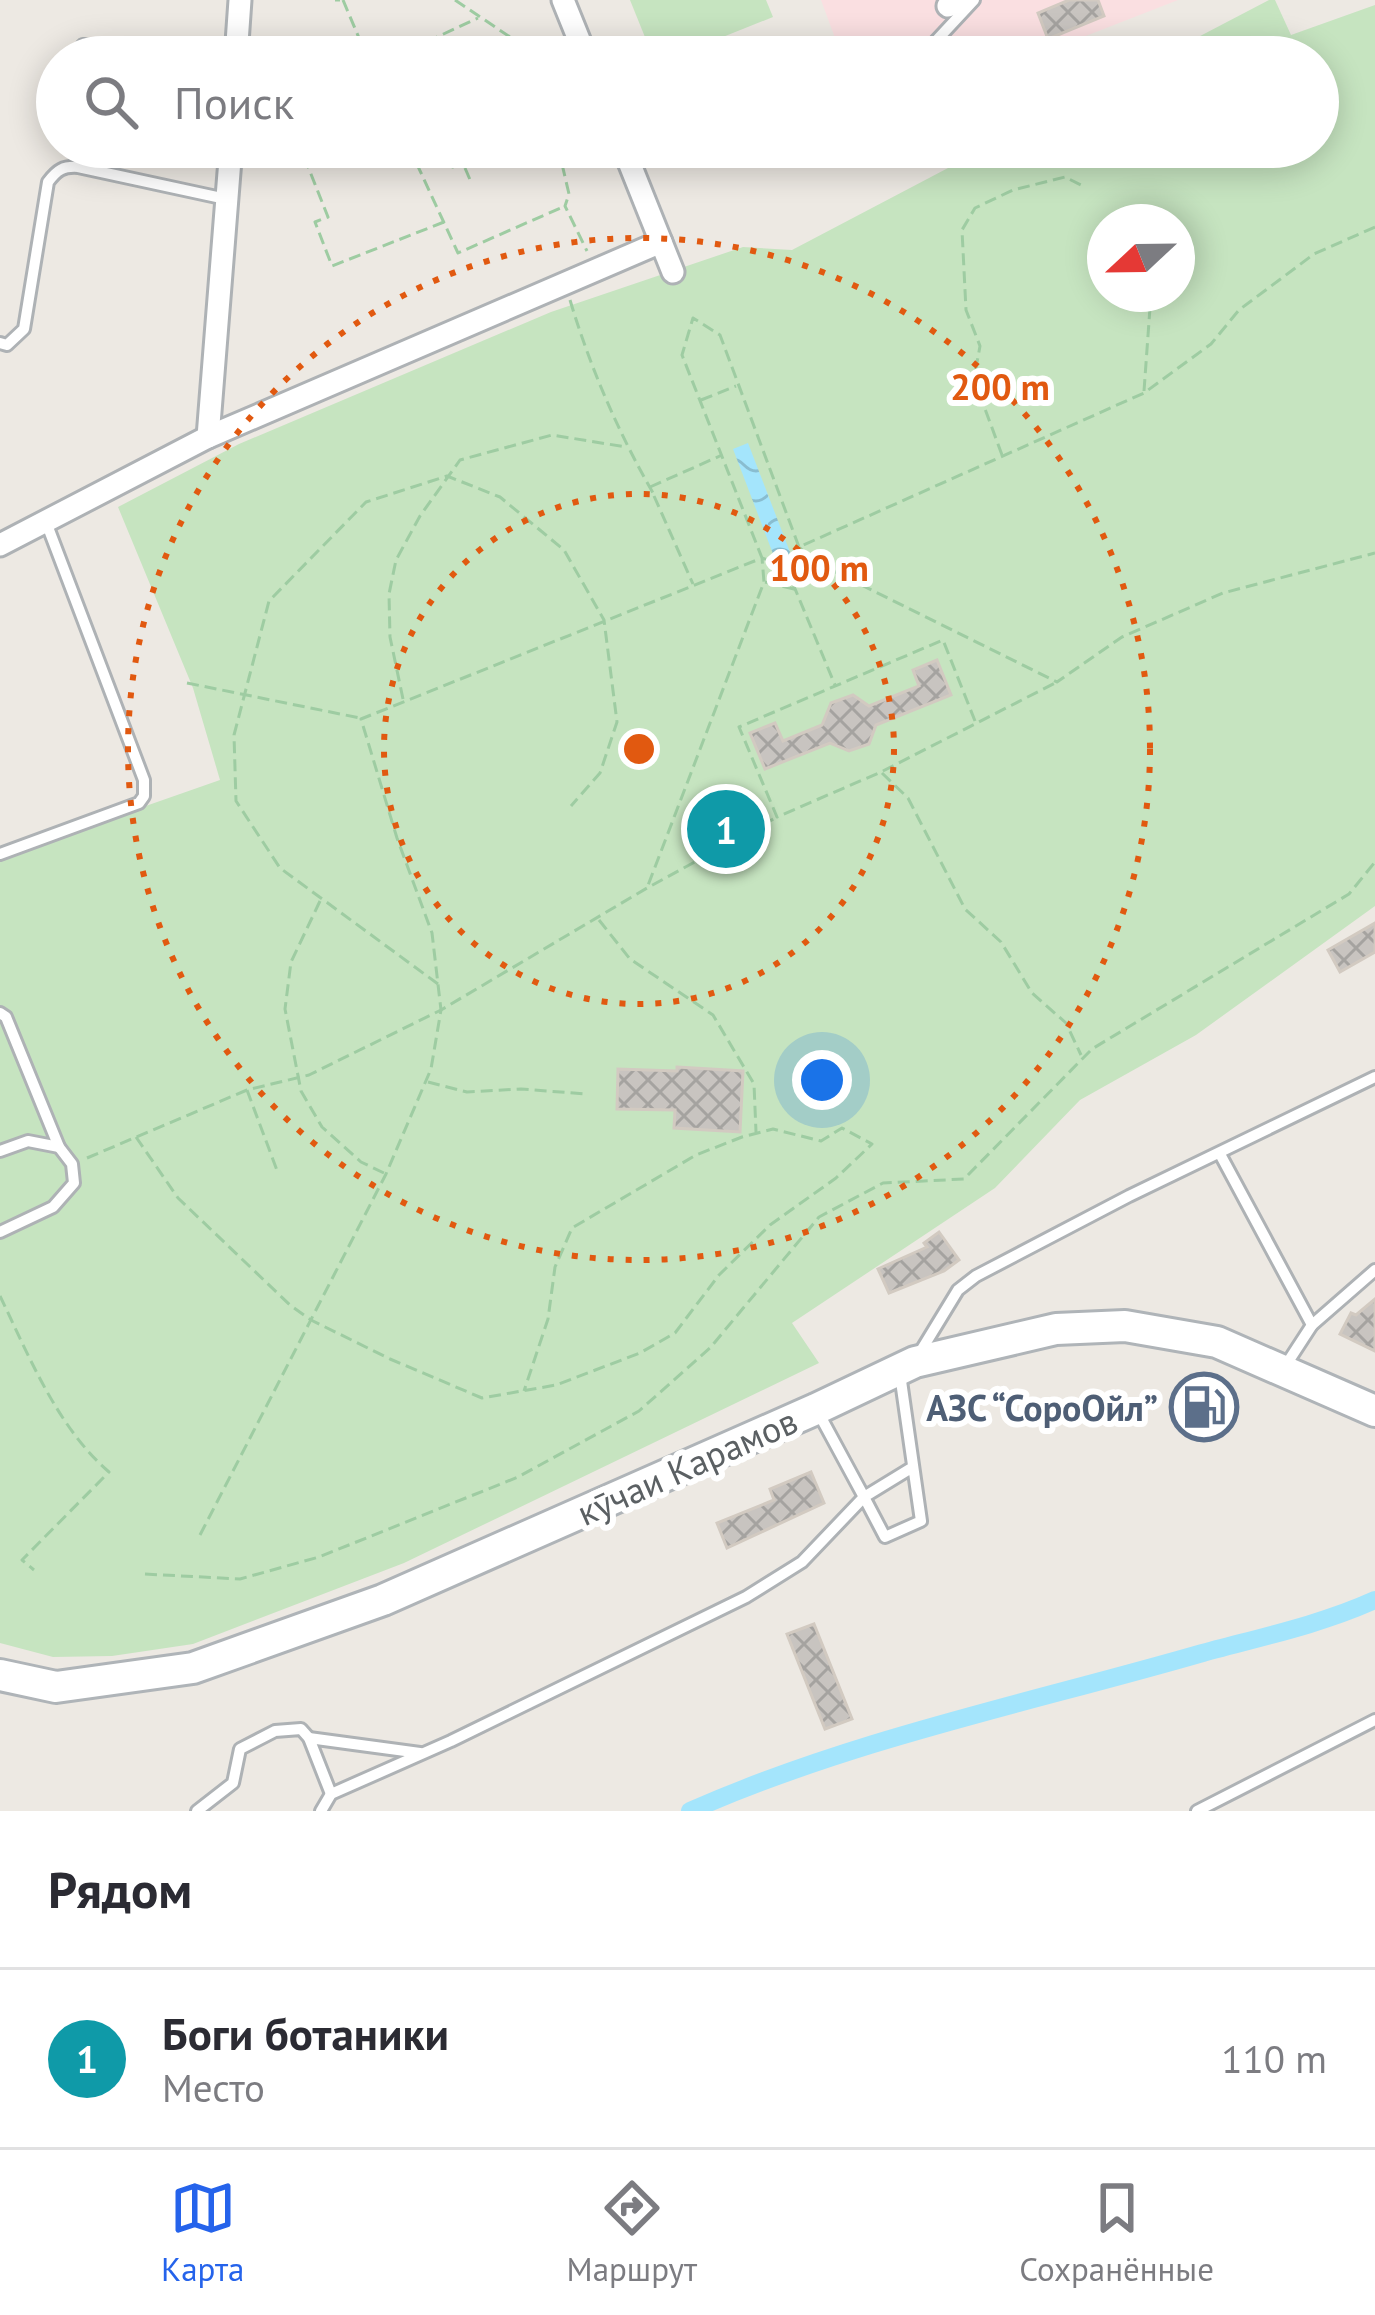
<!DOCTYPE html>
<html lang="ru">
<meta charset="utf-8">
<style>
body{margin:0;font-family:"PT Sans",sans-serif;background:#f2f2f3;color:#2b2b33}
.compass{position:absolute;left:1087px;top:204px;width:108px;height:108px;border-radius:50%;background:#fff;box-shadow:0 6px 30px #0003;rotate:248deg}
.you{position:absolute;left:822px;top:1080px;width:42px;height:42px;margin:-30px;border:9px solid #fff;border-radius:50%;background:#1a73e8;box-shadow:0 0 0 18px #1a73e833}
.badge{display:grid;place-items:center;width:78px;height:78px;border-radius:50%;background:#2563eb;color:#fff;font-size:39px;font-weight:700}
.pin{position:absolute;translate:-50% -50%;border:6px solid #fff;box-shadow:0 3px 12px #0006}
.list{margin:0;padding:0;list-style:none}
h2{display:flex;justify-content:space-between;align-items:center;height:156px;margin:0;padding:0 48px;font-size:51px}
h2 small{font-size:39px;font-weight:400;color:#7c7c81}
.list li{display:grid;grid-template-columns:78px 1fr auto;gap:36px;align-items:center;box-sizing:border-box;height:180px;padding:0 48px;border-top:3px solid #e1e1e2}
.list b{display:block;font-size:45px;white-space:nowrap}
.list p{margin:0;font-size:39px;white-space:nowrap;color:#7c7c81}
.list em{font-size:39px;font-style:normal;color:#7c7c81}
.icon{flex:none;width:66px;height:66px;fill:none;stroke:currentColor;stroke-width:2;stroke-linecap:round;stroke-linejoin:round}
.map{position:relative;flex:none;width:1375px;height:1811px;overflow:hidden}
.search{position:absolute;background:#fff;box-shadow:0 6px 30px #0003;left:36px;right:36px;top:36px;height:132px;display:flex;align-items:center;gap:30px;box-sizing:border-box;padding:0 42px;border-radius:66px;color:#7c7c81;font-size:45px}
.sheet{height:336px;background:#fff}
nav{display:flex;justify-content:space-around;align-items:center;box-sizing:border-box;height:168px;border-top:3px solid #e1e1e2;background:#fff;font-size:33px;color:#7c7c81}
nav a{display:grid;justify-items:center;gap:6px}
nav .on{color:#2563eb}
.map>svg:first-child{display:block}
.medical{fill:#fadfe1}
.green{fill:#c6e4c0;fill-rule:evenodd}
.water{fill:url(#water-waves)}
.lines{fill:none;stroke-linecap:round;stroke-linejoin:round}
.canal{stroke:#a4e5fc;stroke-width:18}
.building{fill:url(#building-cross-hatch);stroke:#d2cac1;stroke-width:3}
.service-casing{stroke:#aeb2b5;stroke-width:16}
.minor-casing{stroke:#aeb2b5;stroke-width:27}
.secondary-casing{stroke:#afb4b8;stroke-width:36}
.path{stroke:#9ecca2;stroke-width:3;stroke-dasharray:12 6;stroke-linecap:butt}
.service{stroke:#fff;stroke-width:10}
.minor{stroke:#fff;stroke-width:21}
.secondary{stroke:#fff;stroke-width:30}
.ring{fill:none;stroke:#e15910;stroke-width:6;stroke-dasharray:6 12}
.labels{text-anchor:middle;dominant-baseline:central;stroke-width:12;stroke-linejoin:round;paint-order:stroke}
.service-label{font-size:36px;font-weight:bold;fill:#4e5e75;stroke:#fff;text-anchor:end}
.street-label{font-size:36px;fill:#5b6063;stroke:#fff}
.centre{fill:#e15910;stroke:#fff;stroke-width:6}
.ring-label{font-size:36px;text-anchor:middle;font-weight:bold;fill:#e15910;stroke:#fff;stroke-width:12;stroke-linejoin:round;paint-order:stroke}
</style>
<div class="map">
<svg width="1375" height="1811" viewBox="0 0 1375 1811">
<defs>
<pattern id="water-waves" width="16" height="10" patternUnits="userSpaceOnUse" patternTransform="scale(3)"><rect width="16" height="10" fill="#a4e5fc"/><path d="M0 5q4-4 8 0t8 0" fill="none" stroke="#89bdd0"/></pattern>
<pattern id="building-cross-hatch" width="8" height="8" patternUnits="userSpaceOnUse" patternTransform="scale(3)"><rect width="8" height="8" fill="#c8c4c0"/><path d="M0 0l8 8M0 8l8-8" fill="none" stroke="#a5a3a0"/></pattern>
</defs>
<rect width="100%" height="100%" fill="#ede9e3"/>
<!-- medical -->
<path class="medical" d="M 821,0 L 1178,0 L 1032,57 L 842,57 Z"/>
<!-- green -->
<g class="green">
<path d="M 630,0 L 766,0 L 773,17 L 673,57 L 653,57 Z"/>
<path d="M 1269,0 L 1275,0 L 1291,35 L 1375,5 L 1375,906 L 1196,1035 L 1080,1100 L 995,1188 L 792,1323 L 819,1363 L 404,1563 L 193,1644 L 112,1656 L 53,1657 L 0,1643 L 0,857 L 220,780 L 193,688 L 118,507 L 239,444 L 551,312 L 743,247 L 792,250 L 988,147 L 1318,147 L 1318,57 L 1160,57 ZM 1105,222 L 1177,222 L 1177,294 L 1105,294 Z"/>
</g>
<!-- water -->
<path class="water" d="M 748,443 L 790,552 L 784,562 L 775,559 L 733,449 Z"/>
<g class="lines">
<!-- canal -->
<path class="canal" d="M 690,1811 C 853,1739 1029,1703 1199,1654 C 1257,1638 1320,1625 1375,1600"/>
</g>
<!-- building -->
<g class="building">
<path d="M 1069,0 L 1098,0 L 1104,16 L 1048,39 L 1038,13 Z"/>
<path d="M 937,660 L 951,695 L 876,725 L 869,744 L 849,751 L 830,743 L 765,769 L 750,733 L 775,723 L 783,741 L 822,725 L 831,703 L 853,695 L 869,706 L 919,686 L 913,670 Z"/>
<path d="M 1375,923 L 1375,952 L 1340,972 L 1328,950 Z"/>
<path d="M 677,1067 L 743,1071 L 740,1132 L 674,1128 L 675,1110 L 617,1109 L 618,1069 L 677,1071 Z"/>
<path d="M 939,1232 L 959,1260 L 944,1271 L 889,1293 L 878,1269 L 927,1247 L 924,1243 Z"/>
<path d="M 1375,1299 L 1375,1351 L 1340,1334 L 1351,1313 L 1356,1315 Z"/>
<path d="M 811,1472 L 824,1503 L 727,1548 L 717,1523 L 774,1500 L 770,1489 Z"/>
<path d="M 814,1624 L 852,1719 L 825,1729 L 787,1634 Z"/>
</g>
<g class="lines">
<defs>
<g id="service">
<path d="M 83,45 L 165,57"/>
<path d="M 921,57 L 974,0"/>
<path d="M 0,343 L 7,345 L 24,329 L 48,182 C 57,170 63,166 78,167 L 226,199"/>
<path d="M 0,854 L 139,803 L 144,796 L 144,780 L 46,522"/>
<path d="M 0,1013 L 6,1017 L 59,1147 L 72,1164 L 74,1183 L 53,1207 L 0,1232"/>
<path d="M 0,1151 L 28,1141 L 59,1147"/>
<path d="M 1220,1154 L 1312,1325"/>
<path d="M 919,1354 L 958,1290 L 976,1276 L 1129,1196 L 1375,1077"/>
<path d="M 1284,1368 L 1312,1325 L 1375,1270"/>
<path d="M 900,1374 L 921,1521 L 885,1537 L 864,1497 L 913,1467"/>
<path d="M 309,1738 L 420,1753"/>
<path d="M 197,1811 L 233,1783 L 240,1749 L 275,1731 L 301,1729 L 309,1738 L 331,1794"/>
<path d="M 321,1811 L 331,1794 L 451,1741 L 746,1597 L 802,1562 L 864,1497 L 818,1412"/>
<path d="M 1197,1811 L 1375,1720"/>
</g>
<g id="minor">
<path d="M 563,0 L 586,57"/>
<path d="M 948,6 L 963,0"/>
<path d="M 236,57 L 240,0"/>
<path d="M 623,147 L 673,272"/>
<path d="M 208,437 L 231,147"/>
<path d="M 0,545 L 208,437 L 661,242"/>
</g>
<path id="secondary" d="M 0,1675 L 56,1687 L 193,1668 L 383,1600 L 816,1409 L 915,1362 L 1056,1329 L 1125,1326 L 1217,1342 L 1375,1411"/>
</defs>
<!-- service casing -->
<use href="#service" class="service-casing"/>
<!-- minor casing -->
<use href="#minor" class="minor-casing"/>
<!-- secondary casing -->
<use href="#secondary" class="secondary-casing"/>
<!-- path -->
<g class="path">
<path d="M 335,0 L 340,0"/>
<path d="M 343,0 L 367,57"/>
<path d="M 455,0 L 513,39 L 521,57"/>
<path d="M 394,57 L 478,18"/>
<path d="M 281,147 L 287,161 L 303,154 L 328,217 L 315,222 L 332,266 L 444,222"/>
<path d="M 409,147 L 458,253 L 565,206"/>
<path d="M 437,147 L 441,163 L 456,168 L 470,160 L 473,147"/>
<path d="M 558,147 L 569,194 L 565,206 L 587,251"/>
<path d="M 417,165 L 435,156"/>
<path d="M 465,168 L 471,182"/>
<path d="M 1375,227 L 1314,254 L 1239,310 L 1211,344 L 1144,393 L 799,547 L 815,562 L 1057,682 L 1122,637 L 1223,593 L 1375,553"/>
<path d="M 570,300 C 590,367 618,432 653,493"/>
<path d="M 1144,391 L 1151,294"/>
<path d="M 701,400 L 736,386"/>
<path d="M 1002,455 L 974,379 L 980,346 L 966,310 L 962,230 L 975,208 L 1013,190 L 1065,177 L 1085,187"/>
<path d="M 650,487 L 722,455"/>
<path d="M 654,496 L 693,584"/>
<path d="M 786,567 L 835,685"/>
<path d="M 765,582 L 794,589 L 815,563"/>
<path d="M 187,683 L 360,718"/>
<path d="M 403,699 L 390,637 L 389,594 L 396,560 L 420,516 L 460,460 L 552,435 L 626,447"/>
<path d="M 975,721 L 943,640 L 739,727 L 777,817 L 881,772 L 1057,682"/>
<path d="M 882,773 L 908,798 L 965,909 L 1001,942 L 1032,993 L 1066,1023 L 1081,1055"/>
<path d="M 320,901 L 291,962 L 285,1009 L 301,1091 L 322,1127 L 361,1162 L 386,1174"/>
<path d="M 599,920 L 630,959 L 713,1015 L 754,1084 L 756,1132"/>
<path d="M 438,984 L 280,868 L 236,801 L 234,735 L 269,601 L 366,502 L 447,476 L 500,497 L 564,550 L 604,620 L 617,722 L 600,773 L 571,806"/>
<path d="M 428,1082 L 467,1092 L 521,1089 L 586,1094"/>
<path d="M 247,1090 L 278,1173"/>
<path d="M 136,1137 L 178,1198 L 290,1305 L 311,1320 L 390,1359 L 482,1398 L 556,1385 L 640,1353 L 675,1333 L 719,1275 L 770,1225 L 836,1178 L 872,1144 L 842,1128 L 821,1141 L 773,1129 L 742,1137 L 696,1155 L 572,1228 L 555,1267 L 548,1319 L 524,1391"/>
<path d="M 87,1158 L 247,1090 L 309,1075 L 441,1010 L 647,888 L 777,817"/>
<path d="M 0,1296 C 29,1356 57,1427 109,1472 L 22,1560 L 34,1570"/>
<path d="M 200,1535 L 386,1174 L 431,1069 L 441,1010 L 432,933 L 397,838 L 361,719 L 762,558 L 682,355 L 693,318 L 720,335 L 799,547 L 785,566 L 762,558 L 764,582 L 647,888"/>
<path d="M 145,1574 L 240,1579 L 319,1557 L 518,1477 L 639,1411 L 710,1348 L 819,1217 L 883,1183 L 964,1179 L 1092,1049 L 1349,894 L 1375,862"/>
</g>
<!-- service -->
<use href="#service" class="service"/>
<!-- minor -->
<use href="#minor" class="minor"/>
<!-- secondary -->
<use href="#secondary" class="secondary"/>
</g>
<!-- distance rings -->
<g class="ring">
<circle cx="639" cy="749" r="255"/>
<circle cx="639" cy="749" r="511"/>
</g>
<!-- icons -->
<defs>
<symbol id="fuel-ring" viewBox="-11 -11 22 22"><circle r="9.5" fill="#fff" stroke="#5c6f8a" stroke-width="1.5"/><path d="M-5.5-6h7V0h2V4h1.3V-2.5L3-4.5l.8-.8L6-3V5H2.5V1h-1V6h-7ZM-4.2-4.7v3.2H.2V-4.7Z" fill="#5c6f8a"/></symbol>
</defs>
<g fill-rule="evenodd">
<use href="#fuel-ring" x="1166" y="1369" width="76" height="76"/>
</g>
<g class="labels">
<!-- service labels -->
<g class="service-label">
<text x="1158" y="1407">АЗС “СороОйл”</text>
</g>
<!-- street labels -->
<g class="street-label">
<text transform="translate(687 1466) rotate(-24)">кӯчаи Карамов</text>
</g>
</g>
<circle cx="639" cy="749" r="18" class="centre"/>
<g class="ring-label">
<text x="1000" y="400">200 m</text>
<text x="819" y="581">100 m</text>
</g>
</svg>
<svg class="compass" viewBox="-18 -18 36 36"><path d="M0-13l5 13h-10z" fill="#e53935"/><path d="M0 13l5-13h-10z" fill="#7c7c81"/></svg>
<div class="you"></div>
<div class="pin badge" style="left:726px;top:829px;background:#0f9aa8">1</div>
<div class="search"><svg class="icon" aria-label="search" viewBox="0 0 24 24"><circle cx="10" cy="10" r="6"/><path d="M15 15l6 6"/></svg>Поиск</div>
</div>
<section class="sheet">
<h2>Рядом<small></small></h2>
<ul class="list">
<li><span class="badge" style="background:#0f9aa8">1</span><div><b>Боги ботаники</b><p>Место</p></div><em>110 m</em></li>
</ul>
</section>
<nav>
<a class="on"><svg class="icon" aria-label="map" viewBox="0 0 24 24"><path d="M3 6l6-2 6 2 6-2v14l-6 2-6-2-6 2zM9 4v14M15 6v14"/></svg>Карта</a>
<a><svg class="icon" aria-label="directions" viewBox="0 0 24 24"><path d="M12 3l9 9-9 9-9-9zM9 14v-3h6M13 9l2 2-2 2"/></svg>Маршрут</a>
<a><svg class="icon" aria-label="saved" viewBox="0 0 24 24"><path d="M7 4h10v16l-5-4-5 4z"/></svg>Сохранённые</a>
</nav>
